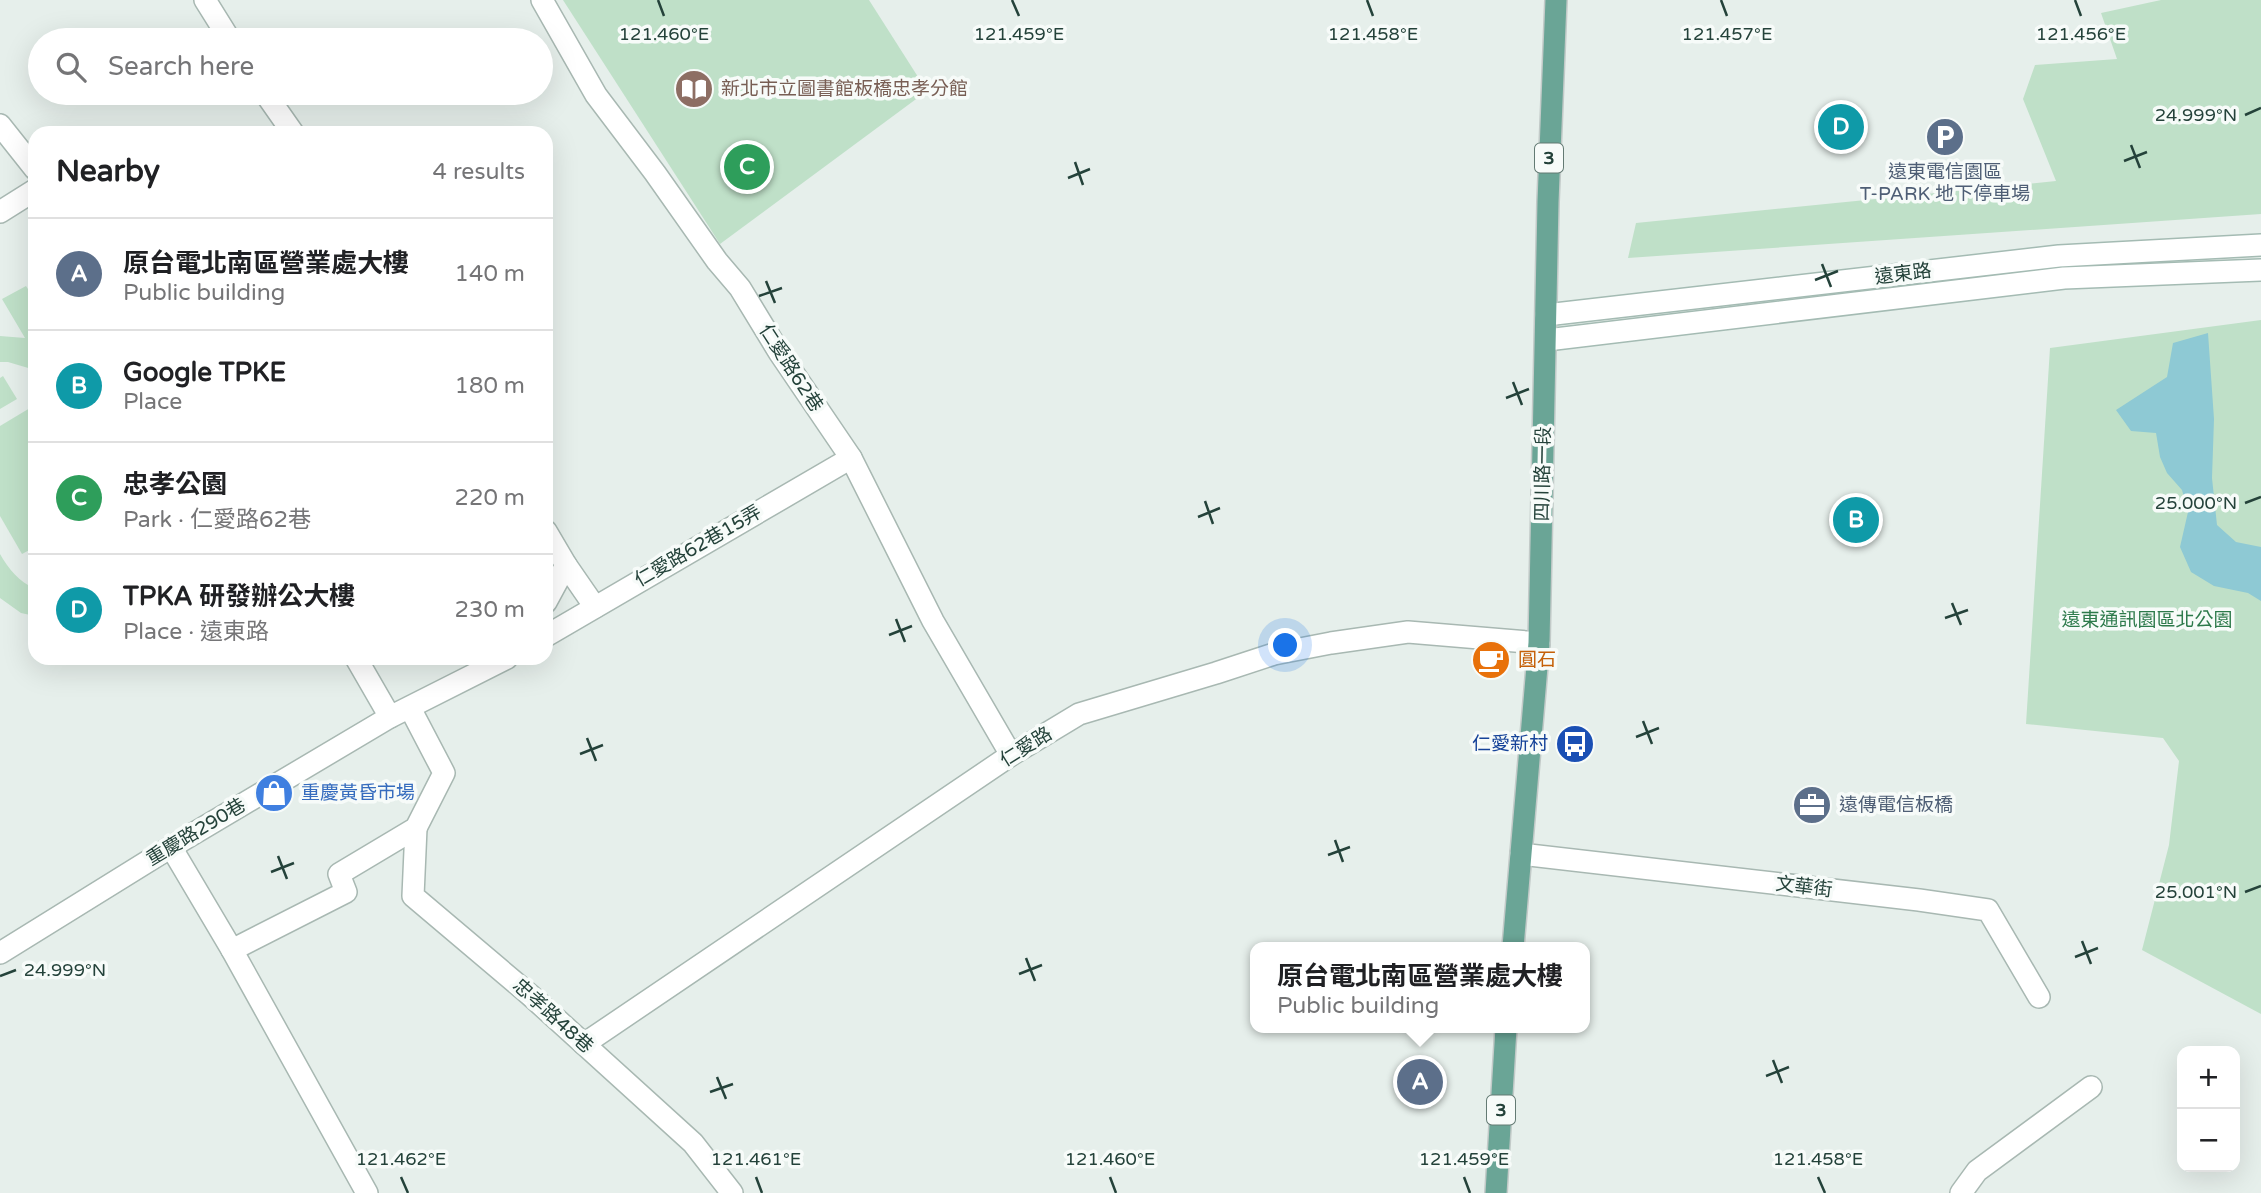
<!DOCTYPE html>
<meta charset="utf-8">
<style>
body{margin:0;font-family:"Varela Round","Noto Sans TC",sans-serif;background:#f6f6f6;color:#202124}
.controls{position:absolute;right:21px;bottom:21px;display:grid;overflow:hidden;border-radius:14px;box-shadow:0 7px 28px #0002}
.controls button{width:63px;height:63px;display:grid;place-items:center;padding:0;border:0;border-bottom:2px solid #e0e0e0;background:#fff;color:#202124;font:35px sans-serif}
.you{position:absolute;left:1286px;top:646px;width:24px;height:24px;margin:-18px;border:5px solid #fff;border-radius:50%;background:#1a73e8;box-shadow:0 0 0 10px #1a73e833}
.badge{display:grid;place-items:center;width:46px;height:46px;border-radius:50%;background:#1a73e8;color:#fff;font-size:23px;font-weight:700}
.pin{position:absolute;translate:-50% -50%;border:4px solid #fff;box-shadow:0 2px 7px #0006}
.popup{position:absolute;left:1250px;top:942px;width:340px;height:91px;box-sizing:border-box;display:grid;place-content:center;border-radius:14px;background:#fff;filter:drop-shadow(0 2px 5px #0005);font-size:23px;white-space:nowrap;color:#757577}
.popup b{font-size:26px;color:#202124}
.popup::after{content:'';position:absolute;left:50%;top:100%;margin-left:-14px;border:14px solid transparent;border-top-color:#fff}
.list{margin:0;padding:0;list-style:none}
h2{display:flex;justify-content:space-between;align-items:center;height:91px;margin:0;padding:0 28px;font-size:30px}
h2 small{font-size:23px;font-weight:400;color:#757577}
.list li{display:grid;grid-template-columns:46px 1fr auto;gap:21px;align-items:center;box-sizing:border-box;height:112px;padding:0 28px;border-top:2px solid #e0e0e0}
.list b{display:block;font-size:26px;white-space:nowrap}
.list p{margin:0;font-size:23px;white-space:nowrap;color:#757577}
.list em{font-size:23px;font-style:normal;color:#757577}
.icon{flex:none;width:38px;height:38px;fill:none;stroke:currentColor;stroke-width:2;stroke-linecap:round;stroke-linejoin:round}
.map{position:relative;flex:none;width:2261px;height:1193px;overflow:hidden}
.search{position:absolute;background:#fff;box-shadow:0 7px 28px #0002;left:28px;top:28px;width:525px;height:77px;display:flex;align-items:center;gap:18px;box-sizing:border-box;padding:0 24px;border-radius:38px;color:#757577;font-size:26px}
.panel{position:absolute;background:#fff;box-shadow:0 7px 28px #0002;left:28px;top:126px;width:525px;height:539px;border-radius:21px}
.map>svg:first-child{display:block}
.green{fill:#bfe0c8}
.water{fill:#8ec9d4}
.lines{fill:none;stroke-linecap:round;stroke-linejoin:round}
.street-casing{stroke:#a8b8b2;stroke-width:24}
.secondary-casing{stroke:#a4bbb3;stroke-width:24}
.primary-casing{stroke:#c2cac8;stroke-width:24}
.street{stroke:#fff;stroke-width:21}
.secondary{stroke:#fff;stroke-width:21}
.primary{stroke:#6aa596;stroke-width:21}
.ticks{fill:none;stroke:#24423a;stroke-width:2.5}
.labels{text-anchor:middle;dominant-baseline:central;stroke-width:7;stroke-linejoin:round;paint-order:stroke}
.shield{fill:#f7fbf9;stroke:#637a73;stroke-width:2}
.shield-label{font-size:18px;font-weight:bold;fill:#24423a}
.education-label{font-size:19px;fill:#785e54;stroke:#f7fbf9;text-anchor:start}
.service-label{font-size:19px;fill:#4e5e75;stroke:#f7fbf9}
.street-label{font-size:19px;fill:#24423a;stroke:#f7fbf9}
.park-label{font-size:19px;fill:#2d7a4b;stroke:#f7fbf9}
.food-label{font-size:19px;fill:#c56008;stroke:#f7fbf9;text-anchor:start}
.transit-label{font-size:19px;fill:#164399;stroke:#f7fbf9;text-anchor:end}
.shop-label{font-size:19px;fill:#366cbe;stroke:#f7fbf9;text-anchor:start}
.ticks-label{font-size:18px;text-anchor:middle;fill:#24423a;stroke:#f7fbf9;stroke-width:7;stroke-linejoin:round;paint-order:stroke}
</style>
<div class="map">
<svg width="2261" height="1193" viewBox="0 0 2261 1193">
<rect width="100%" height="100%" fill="#e6efeb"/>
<!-- green -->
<g class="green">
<path d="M 563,0 L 869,0 L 927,91 L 720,244 Z"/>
<path d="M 2161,0 L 2261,0 L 2261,214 L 1628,258 L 1636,223 L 2056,181 L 2023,99 L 2035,65 L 2117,59 L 2101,13 Z"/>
<path d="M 26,286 L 35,300 L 35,370 L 8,362 L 0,362 L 0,336 L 25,338 L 2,299 Z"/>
<path d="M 2261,320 L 2261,1014 L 2142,950 L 2169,845 L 2179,761 L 2163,738 L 2026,724 L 2050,348 Z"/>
<path d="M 3,376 L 17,399 L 0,409 L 0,378 Z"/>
<path d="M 35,405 L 35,547 L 22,554 L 0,516 L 0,426 Z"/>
<path d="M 0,554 C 9,570 19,581 35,589 L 35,616 L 21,613 L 0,598 Z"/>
</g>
<!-- water -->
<path class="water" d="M 2208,333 L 2214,419 L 2212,478 L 2217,525 L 2236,542 L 2261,547 L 2261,601 L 2248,593 L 2214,586 L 2191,572 L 2180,547 L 2188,512 L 2182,490 L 2167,473 L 2160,457 L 2156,433 L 2131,431 L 2116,410 L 2167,377 L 2173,343 Z"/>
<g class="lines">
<defs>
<g id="street">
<path d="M 205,0 L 230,40"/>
<path d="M 542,0 L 596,95 L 655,173 L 717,261 L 740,288 L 779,352 L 851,458 L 933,621 L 1011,755"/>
<path d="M 265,93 L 293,133"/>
<path d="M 0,125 L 35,169"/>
<path d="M 0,212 L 35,190"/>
<path d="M 546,531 L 566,565 L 546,602"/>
<path d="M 566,565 L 595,607"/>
<path d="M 546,636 L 851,458"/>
<path d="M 356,658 L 390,717"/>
<path d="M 416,828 L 413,896 L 530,995 L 693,1143 L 732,1193"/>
<path d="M 171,847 L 232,950 L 346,892 L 339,874 L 416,828 L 444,773 L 410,708"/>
<path d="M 1521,854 L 1919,900 L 1988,910 L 2039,997"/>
<path d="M 232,950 L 367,1193"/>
<path d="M 0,953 L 171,847 L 390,717 L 507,658"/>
<path d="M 584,1044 L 1011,755 L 1079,714 L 1216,673 L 1274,654 L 1331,643 L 1408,632 L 1539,643"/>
<path d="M 1961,1193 L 1977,1171 L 2091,1087"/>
</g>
<g id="secondary">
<path d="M 1546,315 L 2059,256 L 2261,245"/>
<path d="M 1547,340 L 2064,278 L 2261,270"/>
</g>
<g id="primary">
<path d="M 1513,947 L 1539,643 L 1548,202 L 1556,0"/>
<path d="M 1496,1193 L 1506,1028"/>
</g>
</defs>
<!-- street casing -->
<use href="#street" class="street-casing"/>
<!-- secondary casing -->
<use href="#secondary" class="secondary-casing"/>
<!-- primary casing -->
<use href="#primary" class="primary-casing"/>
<!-- street -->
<use href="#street" class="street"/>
<!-- secondary -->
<use href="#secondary" class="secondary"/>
<!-- primary -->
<use href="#primary" class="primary"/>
</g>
<!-- ticks -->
<path class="ticks" d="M 658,0 L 664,16M 1012,0 L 1019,16M 1367,0 L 1373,16M 1721,0 L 1727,16M 2075,0 L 2081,16M 2245,115 L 2261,108M 2131,145 L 2140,168M 2124,161 L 2147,152M 1075,162 L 1083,185M 1068,178 L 1090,169M 1822,264 L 1831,287M 1815,280 L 1838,271M 766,281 L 775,303M 759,296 L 782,288M 1513,382 L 1522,405M 1506,398 L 1529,389M 1205,501 L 1213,524M 2245,503 L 2261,497M 1198,517 L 1220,508M 1952,603 L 1961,625M 1945,618 L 1968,610M 896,619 L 905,642M 889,635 L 912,626M 1643,721 L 1652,744M 1636,737 L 1659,728M 587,738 L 596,761M 580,754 L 603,745M 1335,840 L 1343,862M 1328,855 L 1350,847M 278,856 L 287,879M 271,872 L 294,863M 2245,892 L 2261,886M 2082,941 L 2091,964M 2075,957 L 2098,948M 1026,958 L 1035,981M 1019,974 L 1042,965M 0,976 L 16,970M 1773,1060 L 1782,1083M 1766,1076 L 1789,1067M 717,1077 L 726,1099M 710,1092 L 733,1084M 401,1177 L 408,1193M 756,1177 L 762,1193M 1110,1177 L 1116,1193M 1464,1177 L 1470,1193M 1818,1177 L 1825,1193"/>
<!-- icons -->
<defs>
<symbol id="library-disc" viewBox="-11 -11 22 22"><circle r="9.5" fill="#8d6e63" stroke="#f7fbf9"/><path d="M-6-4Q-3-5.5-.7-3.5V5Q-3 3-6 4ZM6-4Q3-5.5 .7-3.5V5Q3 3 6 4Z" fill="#fff"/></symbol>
<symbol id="parking-disc" viewBox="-11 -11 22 22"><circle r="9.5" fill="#5c6f8a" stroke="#f7fbf9"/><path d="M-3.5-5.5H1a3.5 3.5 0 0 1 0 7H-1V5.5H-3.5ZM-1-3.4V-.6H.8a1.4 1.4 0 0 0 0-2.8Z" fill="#fff"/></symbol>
<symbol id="cafe-disc" viewBox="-11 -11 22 22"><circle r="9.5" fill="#e8710a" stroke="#f7fbf9"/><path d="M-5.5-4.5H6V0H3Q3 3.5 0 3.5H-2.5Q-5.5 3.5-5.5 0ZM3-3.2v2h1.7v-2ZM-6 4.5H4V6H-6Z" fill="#fff"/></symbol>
<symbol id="bus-disc" viewBox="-11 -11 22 22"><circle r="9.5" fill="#1a4fb4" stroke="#f7fbf9"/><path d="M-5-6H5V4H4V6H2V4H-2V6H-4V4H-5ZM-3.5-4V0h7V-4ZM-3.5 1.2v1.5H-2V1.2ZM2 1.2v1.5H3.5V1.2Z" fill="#fff"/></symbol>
<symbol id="shop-disc" viewBox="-11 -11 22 22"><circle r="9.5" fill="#3f7fe0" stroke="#f7fbf9"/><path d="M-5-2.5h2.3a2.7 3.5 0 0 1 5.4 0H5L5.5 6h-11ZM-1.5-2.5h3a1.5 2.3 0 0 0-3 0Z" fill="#fff"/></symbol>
<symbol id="office-disc" viewBox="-11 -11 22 22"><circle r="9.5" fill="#5c6f8a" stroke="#f7fbf9"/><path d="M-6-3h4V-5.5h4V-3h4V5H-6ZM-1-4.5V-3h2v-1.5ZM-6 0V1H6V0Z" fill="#fff"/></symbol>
</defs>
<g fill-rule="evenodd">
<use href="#library-disc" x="672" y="67" width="44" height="44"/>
<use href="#parking-disc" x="1923" y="115" width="44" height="44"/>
<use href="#cafe-disc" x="1469" y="638" width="44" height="44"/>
<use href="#bus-disc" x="1553" y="722" width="44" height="44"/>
<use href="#shop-disc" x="252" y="771" width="44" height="44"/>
<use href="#office-disc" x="1790" y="783" width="44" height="44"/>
</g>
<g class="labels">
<!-- shield labels -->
<g class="shield">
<rect x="1535" y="143.5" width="28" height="29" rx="5"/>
<rect x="1487" y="1095.5" width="28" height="29" rx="5"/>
</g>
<g class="shield-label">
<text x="1549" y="158">3</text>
<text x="1501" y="1110">3</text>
</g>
<!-- education labels -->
<g class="education-label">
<text x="721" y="89">新北市立圖書館板橋忠孝分館</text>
</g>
<!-- service labels -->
<g class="service-label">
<text x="1945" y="172">遠東電信園區<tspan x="1945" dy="22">T-PARK 地下停車場</tspan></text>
<text x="1839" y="805" text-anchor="start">遠傳電信板橋</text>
</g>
<!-- street labels -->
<g class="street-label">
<text transform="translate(1903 274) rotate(-7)">遠東路</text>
<text transform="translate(791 368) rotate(57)">仁愛路62巷</text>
<text transform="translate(1543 474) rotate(-89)">四川路一段</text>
<text transform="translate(698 546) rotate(-30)">仁愛路62巷15弄</text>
<text transform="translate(1026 747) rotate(-32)">仁愛路</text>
<text transform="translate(196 832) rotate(-31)">重慶路290巷</text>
<text transform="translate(1804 887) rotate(7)">文華街</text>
<text transform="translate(553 1016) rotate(42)">忠孝路48巷</text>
</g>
<!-- park labels -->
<g class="park-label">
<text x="2147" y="620">遠東通訊園區北公園</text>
</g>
<!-- food labels -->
<g class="food-label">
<text x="1518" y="660">圓石</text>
</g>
<!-- transit labels -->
<g class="transit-label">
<text x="1548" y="744">仁愛新村</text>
</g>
<!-- shop labels -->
<g class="shop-label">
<text x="301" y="793">重慶黃昏市場</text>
</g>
</g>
<g class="ticks-label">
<text x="2081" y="40">121.456°E</text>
<text x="664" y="40">121.460°E</text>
<text x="1019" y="40">121.459°E</text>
<text x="1373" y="40">121.458°E</text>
<text x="1727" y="40">121.457°E</text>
<text x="2196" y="121">24.999°N</text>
<text x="2196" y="509">25.000°N</text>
<text x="2196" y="898">25.001°N</text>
<text x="65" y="976">24.999°N</text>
<text x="401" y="1165">121.462°E</text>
<text x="756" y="1165">121.461°E</text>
<text x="1110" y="1165">121.460°E</text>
<text x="1464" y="1165">121.459°E</text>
<text x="1818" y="1165">121.458°E</text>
</g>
</svg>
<div class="controls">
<button>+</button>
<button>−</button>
</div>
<div class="you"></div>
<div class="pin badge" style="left:1420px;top:1082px;background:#5c6f8a">A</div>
<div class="popup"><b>原台電北南區營業處大樓</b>Public building</div>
<div class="pin badge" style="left:1856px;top:520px;background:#0f9aa8">B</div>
<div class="pin badge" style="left:747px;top:167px;background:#2e9e5b">C</div>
<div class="pin badge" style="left:1841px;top:127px;background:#0f9aa8">D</div>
<div class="search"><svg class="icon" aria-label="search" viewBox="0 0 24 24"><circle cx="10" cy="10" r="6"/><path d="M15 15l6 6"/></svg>Search here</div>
<section class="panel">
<h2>Nearby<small>4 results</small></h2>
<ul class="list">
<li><span class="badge" style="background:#5c6f8a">A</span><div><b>原台電北南區營業處大樓</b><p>Public building</p></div><em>140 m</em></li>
<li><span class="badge" style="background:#0f9aa8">B</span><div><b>Google TPKE</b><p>Place</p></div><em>180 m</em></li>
<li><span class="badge" style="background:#2e9e5b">C</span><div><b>忠孝公園</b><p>Park · 仁愛路62巷</p></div><em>220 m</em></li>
<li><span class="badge" style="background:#0f9aa8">D</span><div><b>TPKA 研發辦公大樓</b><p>Place · 遠東路</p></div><em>230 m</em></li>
</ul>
</section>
</div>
